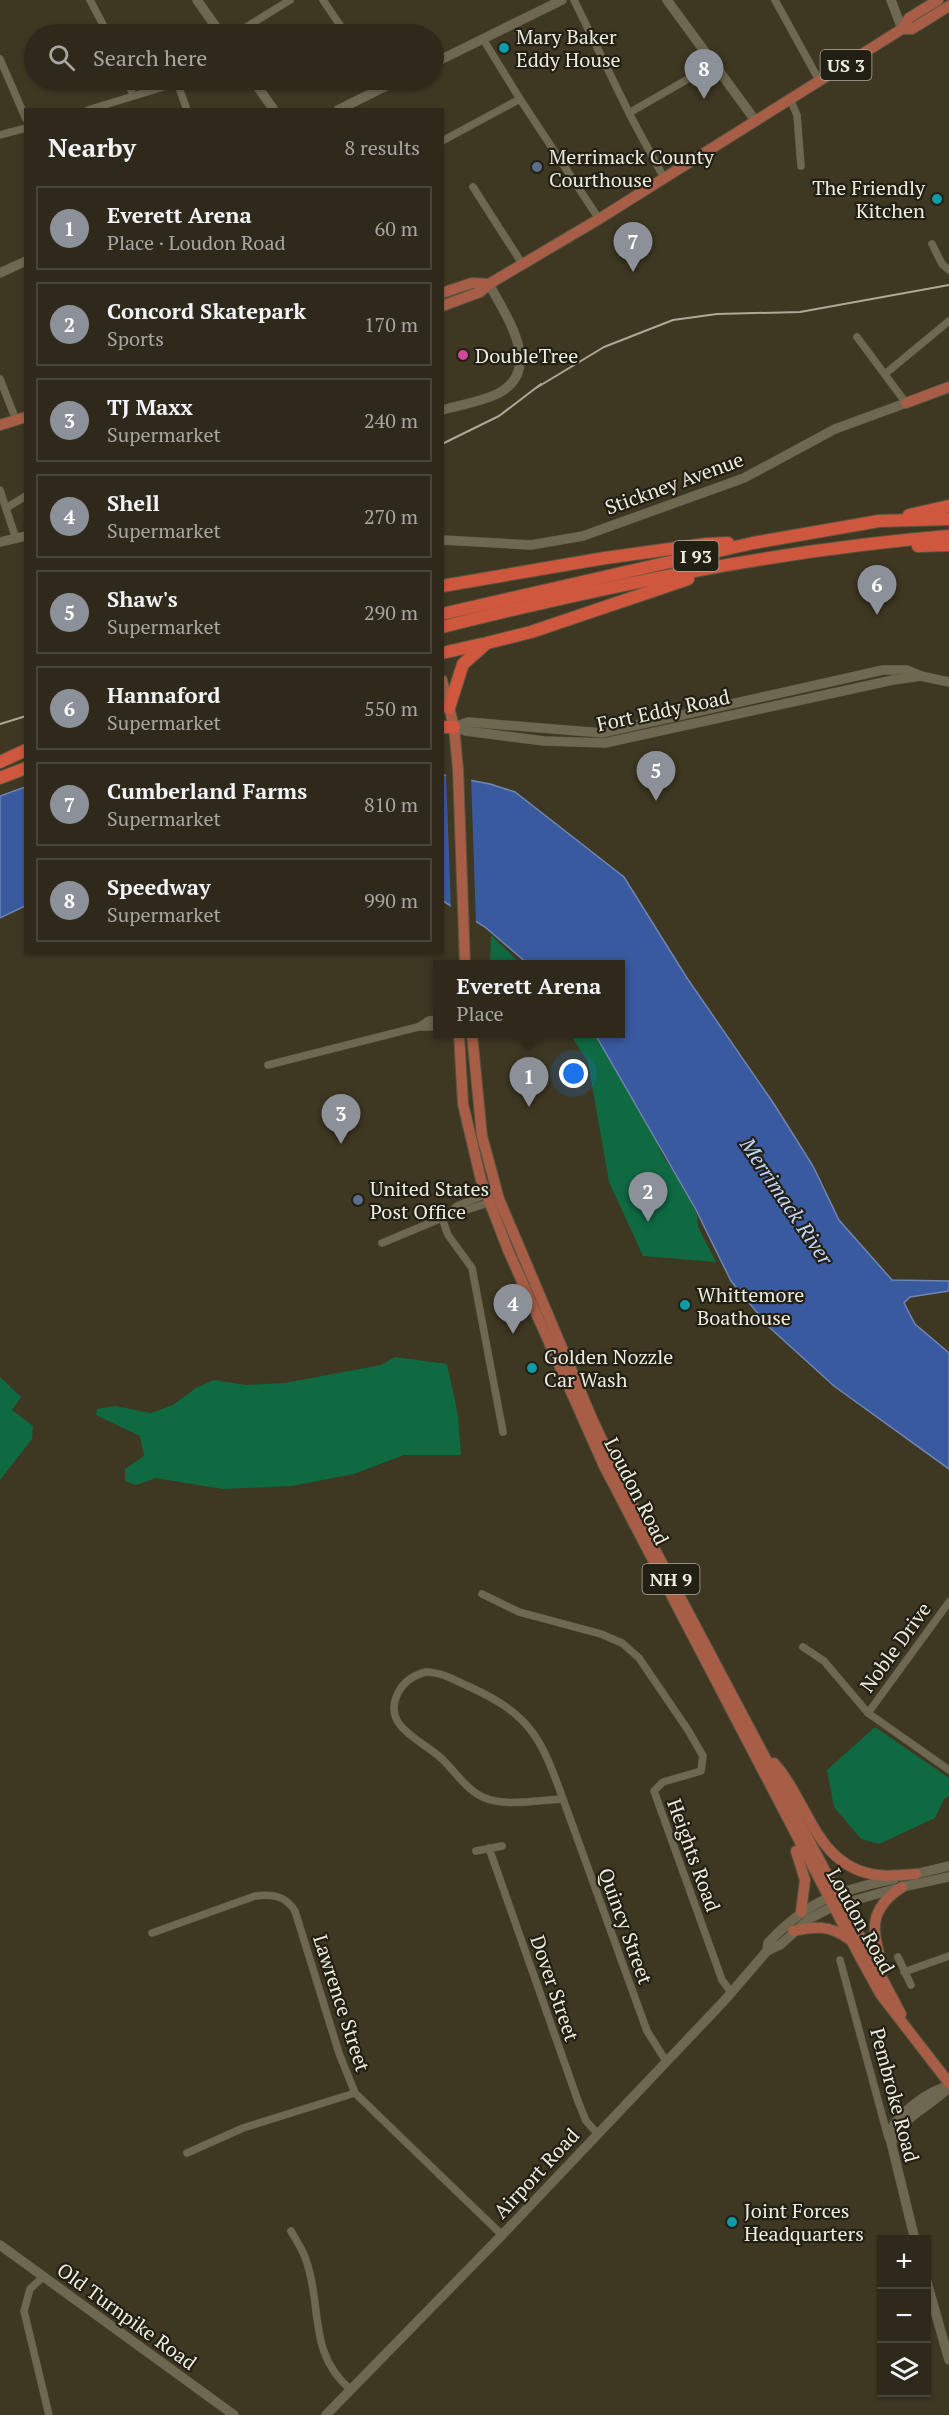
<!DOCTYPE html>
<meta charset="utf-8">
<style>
body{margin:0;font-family:"PT Serif",serif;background:#363123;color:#f1f3f6}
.controls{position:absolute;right:18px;bottom:18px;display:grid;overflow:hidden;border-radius:0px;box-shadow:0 2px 4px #0004}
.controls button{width:54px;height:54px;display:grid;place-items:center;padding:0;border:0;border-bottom:2px solid #494539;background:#2e291a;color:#f1f3f6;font:30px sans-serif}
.you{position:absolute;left:574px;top:1074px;width:21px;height:21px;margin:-15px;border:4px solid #fff;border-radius:50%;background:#1a73e8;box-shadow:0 0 0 9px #1a73e833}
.badge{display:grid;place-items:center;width:39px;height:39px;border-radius:50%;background:#8c9099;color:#fff;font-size:20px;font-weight:700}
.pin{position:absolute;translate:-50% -50px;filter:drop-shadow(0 2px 3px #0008)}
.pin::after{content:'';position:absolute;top:32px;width:21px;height:18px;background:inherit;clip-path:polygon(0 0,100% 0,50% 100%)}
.popup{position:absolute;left:433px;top:960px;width:192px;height:78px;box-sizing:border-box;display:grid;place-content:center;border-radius:0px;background:#2e291a;filter:drop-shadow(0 2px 4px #0005);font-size:20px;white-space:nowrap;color:#a7a6a2}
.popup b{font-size:22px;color:#f1f3f6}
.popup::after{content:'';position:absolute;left:50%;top:100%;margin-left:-12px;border:12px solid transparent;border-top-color:#2e291a}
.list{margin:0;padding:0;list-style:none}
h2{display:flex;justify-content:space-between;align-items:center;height:78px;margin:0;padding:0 24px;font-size:26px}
h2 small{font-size:20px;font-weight:400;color:#a7a6a2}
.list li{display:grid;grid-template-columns:39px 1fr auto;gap:18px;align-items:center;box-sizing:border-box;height:84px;margin:0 12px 12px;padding:0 12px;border:2px solid #494539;border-radius:0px}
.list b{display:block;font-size:22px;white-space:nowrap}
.list p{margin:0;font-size:20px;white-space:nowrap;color:#a7a6a2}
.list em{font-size:20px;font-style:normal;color:#a7a6a2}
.icon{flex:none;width:33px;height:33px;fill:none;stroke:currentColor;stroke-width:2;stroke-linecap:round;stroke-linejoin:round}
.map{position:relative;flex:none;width:949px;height:2415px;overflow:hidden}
.search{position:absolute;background:#2e291a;box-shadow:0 2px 4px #0004;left:24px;top:24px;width:420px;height:66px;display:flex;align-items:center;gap:15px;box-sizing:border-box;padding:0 21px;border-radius:33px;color:#a7a6a2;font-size:22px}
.panel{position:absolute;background:#2e291a;box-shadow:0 2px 4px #0004;left:24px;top:108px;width:420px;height:846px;border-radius:0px}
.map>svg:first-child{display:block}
.green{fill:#0f6a42}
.water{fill:#3a5a9f;stroke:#7085b2;stroke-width:1.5}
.pier{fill:#3e3722}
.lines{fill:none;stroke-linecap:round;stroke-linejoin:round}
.street-casing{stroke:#595441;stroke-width:8}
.secondary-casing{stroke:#595441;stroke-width:10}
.primary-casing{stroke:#595441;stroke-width:12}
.highway-casing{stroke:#595441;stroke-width:14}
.street{stroke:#6f6851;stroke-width:7}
.secondary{stroke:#6f6851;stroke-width:9}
.primary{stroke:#a85e46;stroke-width:10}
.highway{stroke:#ce573e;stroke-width:12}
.rail{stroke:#ada898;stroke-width:2}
.culture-dot{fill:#0f9aa8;stroke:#221f15;stroke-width:2}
.service-dot{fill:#5c6f8a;stroke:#221f15;stroke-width:2}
.hotel-dot{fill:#d1479c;stroke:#221f15;stroke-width:2}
.labels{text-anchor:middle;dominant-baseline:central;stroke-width:4.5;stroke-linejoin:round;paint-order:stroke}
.shield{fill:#221f15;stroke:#b1ada1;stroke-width:1.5}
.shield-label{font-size:18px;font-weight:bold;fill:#eeeadd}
.poi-label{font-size:20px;fill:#eeeadd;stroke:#221f15;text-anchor:start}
.street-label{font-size:20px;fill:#eeeadd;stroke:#221f15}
.water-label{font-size:21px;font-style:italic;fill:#c1d5fc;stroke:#221f15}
</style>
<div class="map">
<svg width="949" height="2415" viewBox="0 0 949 2415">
<rect width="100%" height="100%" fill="#3e3722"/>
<!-- green -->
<g class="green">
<path d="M 491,935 L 521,964 L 490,964 Z"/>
<path d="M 570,1034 L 594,1034 L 614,1059 L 655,1135 L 661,1153 L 683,1186 L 697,1215 L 698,1227 L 716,1262 L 643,1256 L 609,1182 L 588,1062 Z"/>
<path d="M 395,1357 L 447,1364 L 458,1415 L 461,1455 L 404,1455 L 354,1474 L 292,1486 L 223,1489 L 156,1478 L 136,1485 L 125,1481 L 125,1469 L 144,1456 L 140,1436 L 96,1415 L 97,1409 L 115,1406 L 151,1413 L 173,1405 L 196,1388 L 214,1380 L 246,1385 L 285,1383 L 381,1365 Z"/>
<path d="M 0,1377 L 21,1397 L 12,1410 L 33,1426 L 32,1439 L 0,1480 Z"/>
<path d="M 875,1727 L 949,1778 L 949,1796 L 944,1799 L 935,1818 L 879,1844 L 861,1839 L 834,1807 L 827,1770 Z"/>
</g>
<!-- water -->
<g class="water">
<path d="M 443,775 L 490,784 L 515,792 L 624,877 L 687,978 L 774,1104 L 813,1166 L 839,1220 L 892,1280 L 949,1281 L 949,1291 L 910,1297 L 904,1303 L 915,1324 L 949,1353 L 949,1469 L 834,1386 L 769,1327 L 731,1281 L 695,1208 L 595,1034 L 620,1034 L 620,964 L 528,964 L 485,927 L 443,901 Z"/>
<path d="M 25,787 L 25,906 L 0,918 L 0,796 Z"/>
</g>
<!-- pier -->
<path class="pier" d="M 446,773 L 471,776 L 476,925 L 451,910 Z"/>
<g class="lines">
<defs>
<g id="street">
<path d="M 90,0 L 108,34"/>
<path d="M 323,0 L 346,34"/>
<path d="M 574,0 L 631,117 L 664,178"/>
<path d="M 775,0 L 820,82"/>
<path d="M 235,34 L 290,0"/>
<path d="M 483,39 L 520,99 L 599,219"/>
<path d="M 0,59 L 26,119"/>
<path d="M 127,80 L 133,95"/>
<path d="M 177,82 L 187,110"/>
<path d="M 790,99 L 797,115 L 801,166"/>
<path d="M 88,110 L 186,80"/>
<path d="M 629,113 L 714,64"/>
<path d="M 0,135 L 26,128"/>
<path d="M 442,141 L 520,99"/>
<path d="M 473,187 L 523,265"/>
<path d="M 932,244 L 942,264 L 949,270"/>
<path d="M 857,337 L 906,403"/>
<path d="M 885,374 L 949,321"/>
<path d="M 0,379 L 16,420"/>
<path d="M 0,490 L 16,539"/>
<path d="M 6,508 L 26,496"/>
<path d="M 418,1027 L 438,1027"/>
<path d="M 268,1065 L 418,1027 L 429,1020 L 438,1019"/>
<path d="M 445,1217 L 457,1206 L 497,1190"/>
<path d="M 442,1218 L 448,1235 L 472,1268 L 503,1432"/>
<path d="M 382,1243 L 442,1218 L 491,1202"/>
<path d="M 482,1594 L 519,1612 L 601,1634 L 622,1643 L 639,1658 L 688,1730 L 703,1756 L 701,1771 L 663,1782 L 654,1791 L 722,1980 L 731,1992"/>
<path d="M 803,1647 L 824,1661 L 868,1713 L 949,1770"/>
<path d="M 426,1672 C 442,1672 456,1681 470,1687 C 531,1715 541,1738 563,1799 C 539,1800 508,1807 485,1798 C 467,1791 455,1771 441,1758 C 422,1740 381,1727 398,1693 C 404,1681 414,1675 426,1672 Z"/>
<path d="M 868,1713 L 949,1602"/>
<path d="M 563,1799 L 647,2031 L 666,2061"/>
<path d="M 489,1848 L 578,2101 L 586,2121 L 598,2134"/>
<path d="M 476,1851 L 502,1846"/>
<path d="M 152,1933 L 255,1896 C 272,1894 285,1895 295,1911 L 339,2053 L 355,2093 L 502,2235"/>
<path d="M 898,1957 L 911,1985"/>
<path d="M 840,1960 L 888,2137"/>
<path d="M 904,1972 L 949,1956"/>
<path d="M 187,2153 L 243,2128 L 355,2093"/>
<path d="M 291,2231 C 296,2240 303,2250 306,2260 C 323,2307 307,2353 351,2390"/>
<path d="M 44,2276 L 30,2289 L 24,2311 L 49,2415"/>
</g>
<g id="secondary">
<path d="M 197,0 L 221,34"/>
<path d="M 667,0 L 755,120"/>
<path d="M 891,0 L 902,29"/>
<path d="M 434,63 L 562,0"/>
<path d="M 253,80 L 274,110"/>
<path d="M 338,110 L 398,80"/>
<path d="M 0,273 L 26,261"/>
<path d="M 442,410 C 460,405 480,402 497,394 C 545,370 506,316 489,284"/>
<path d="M 442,540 L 531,545 L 583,536 L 744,478 L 835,429 L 906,403"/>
<path d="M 0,542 L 26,536"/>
<path d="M 454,727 L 466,731 L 544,741 L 605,743 L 893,680 L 921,676 L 949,682"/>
<path d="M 454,727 L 468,722 L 602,733 L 883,670 L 907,670 L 921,676"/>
<path d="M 911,1875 L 949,1866"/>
<path d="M 767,1951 L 768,1943 C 807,1901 839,1890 894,1879"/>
<path d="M 892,2142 C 901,2117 932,2106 949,2087"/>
<path d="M 915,2240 L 889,2134 C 896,2114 930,2090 949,2086"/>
<path d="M 0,2245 L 234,2415"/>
<path d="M 926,2279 L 949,2360"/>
<path d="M 326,2415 L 502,2235 L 724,2001 L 767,1951 L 780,1945 L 809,1919 L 834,1906 L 902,1887 L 949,1877"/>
</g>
<g id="primary">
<path d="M 902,29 L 912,29 L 949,6"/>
<path d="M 442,293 L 472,283 L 489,284"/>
<path d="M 442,306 L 480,292 L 489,284 L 599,219 L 902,29 L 909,18 L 938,0"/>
<path d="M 906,403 L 949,387"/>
<path d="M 0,425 L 26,417"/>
<path d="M 442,680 L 454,727 L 458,769 L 465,964"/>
<path d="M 459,1034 L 463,1104 L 481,1180 L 508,1250 L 604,1466 L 860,1957 L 881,1995 L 949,2083"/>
<path d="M 472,1034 L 482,1136 L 499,1199 L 593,1421 L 643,1527 L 901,2014"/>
<path d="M 774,1763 C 809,1802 816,1868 878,1875 C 890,1877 904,1875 916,1874"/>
<path d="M 796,1851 L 805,1880 L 801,1912"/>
<path d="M 793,1931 C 816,1926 829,1925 849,1939"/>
<path d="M 882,1964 C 871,1929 869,1909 902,1887"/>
</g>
<g id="highway">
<path d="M 909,515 L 949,506"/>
<path d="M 918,546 L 949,545"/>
<path d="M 442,586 L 605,558 L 706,544 L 728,543"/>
<path d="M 442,614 L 753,543 L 879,521 L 949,519"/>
<path d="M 442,627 C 610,585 777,550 949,536"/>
<path d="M 442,653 L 482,644"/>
<path d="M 449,708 L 463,664 L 487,643 L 531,632 L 688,579"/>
<path d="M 442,727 L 454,727"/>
<path d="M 0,762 L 26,750"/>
<path d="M 0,778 L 26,768"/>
</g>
</defs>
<!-- street casing -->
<use href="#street" class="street-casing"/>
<!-- secondary casing -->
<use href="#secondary" class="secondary-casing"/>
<!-- primary casing -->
<use href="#primary" class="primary-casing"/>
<!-- highway casing -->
<use href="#highway" class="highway-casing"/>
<!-- street -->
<use href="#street" class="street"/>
<!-- secondary -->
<use href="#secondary" class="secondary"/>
<!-- primary -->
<use href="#primary" class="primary"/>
<!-- highway -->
<use href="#highway" class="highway"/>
<!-- rail -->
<g class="rail">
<path d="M 536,388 L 604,347 L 673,320 L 717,314 L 800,312 L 949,285"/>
<path d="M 442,444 L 499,416 L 541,384"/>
<path d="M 0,724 L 26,716"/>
</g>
</g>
<!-- markers -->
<g class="culture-dot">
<circle cx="504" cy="48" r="6"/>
<circle cx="937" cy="199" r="6"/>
<circle cx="685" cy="1305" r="6"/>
<circle cx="532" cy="1368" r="6"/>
<circle cx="732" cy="2222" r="6"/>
</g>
<g class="service-dot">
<circle cx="537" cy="167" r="6"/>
<circle cx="358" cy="1200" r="6"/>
</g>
<circle class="hotel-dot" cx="463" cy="355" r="6"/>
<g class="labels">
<!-- shield labels -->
<g class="shield">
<rect x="820.5" y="50" width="51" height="30" rx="4.5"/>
<rect x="673.5" y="541" width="45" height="30" rx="4.5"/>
<rect x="642.5" y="1564" width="57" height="30" rx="4.5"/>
</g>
<g class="shield-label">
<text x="846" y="65">US 3</text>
<text x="696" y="556">I 93</text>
<text x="671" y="1579">NH 9</text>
</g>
<!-- poi labels -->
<g class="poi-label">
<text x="516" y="36">Mary Baker<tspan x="516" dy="23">Eddy House</tspan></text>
<text x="549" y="156">Merrimack County<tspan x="549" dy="23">Courthouse</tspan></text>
<text x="925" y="187" text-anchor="end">The Friendly<tspan x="925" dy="23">Kitchen</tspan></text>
<text x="475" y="355">DoubleTree</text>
<text x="370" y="1188">United States<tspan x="370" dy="23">Post Office</tspan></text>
<text x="697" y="1294">Whittemore<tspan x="697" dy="23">Boathouse</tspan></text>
<text x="544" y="1356">Golden Nozzle<tspan x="544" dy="23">Car Wash</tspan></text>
<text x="744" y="2210">Joint Forces<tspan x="744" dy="23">Headquarters</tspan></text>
</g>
<!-- street labels -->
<g class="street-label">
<text transform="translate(674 483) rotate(-20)">Stickney Avenue</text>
<text transform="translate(663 710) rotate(-12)">Fort Eddy Road</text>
<text transform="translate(637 1491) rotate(63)">Loudon Road</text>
<text transform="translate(895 1647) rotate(-54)">Noble Drive</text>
<text transform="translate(694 1855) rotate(70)">Heights Road</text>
<text transform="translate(861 1921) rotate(61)">Loudon Road</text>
<text transform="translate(626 1926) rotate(70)">Quincy Street</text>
<text transform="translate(555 1988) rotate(71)">Dover Street</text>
<text transform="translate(342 2003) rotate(72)">Lawrence Street</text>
<text transform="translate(895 2095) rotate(75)">Pembroke Road</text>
<text transform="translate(536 2173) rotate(-47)">Airport Road</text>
<text transform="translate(127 2316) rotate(36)">Old Turnpike Road</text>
</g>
<!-- water labels -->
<g class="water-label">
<text transform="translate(787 1201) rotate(56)">Merrimack River</text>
</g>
</g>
</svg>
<div class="controls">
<button>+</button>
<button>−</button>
<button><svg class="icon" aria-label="layers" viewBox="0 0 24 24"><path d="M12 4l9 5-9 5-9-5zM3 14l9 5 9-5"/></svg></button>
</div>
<div class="you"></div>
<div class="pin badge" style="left:529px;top:1107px">1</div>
<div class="popup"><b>Everett Arena</b>Place</div>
<div class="pin badge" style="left:648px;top:1222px">2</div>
<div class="pin badge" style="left:341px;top:1144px">3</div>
<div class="pin badge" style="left:513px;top:1334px">4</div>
<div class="pin badge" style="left:656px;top:801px">5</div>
<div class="pin badge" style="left:877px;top:615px">6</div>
<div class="pin badge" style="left:633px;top:272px">7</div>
<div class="pin badge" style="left:704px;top:99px">8</div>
<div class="search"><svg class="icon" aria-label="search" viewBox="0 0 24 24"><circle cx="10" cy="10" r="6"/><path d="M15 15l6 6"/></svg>Search here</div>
<section class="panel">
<h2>Nearby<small>8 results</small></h2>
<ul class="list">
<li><span class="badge">1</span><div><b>Everett Arena</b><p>Place · Loudon Road</p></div><em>60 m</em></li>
<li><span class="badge">2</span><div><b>Concord Skatepark</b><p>Sports</p></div><em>170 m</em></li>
<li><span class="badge">3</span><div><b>TJ Maxx</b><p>Supermarket</p></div><em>240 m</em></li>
<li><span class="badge">4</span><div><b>Shell</b><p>Supermarket</p></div><em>270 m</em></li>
<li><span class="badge">5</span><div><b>Shaw's</b><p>Supermarket</p></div><em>290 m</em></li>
<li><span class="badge">6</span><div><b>Hannaford</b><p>Supermarket</p></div><em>550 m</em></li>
<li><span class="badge">7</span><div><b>Cumberland Farms</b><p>Supermarket</p></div><em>810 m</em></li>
<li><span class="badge">8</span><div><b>Speedway</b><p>Supermarket</p></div><em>990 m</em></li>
</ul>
</section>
</div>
